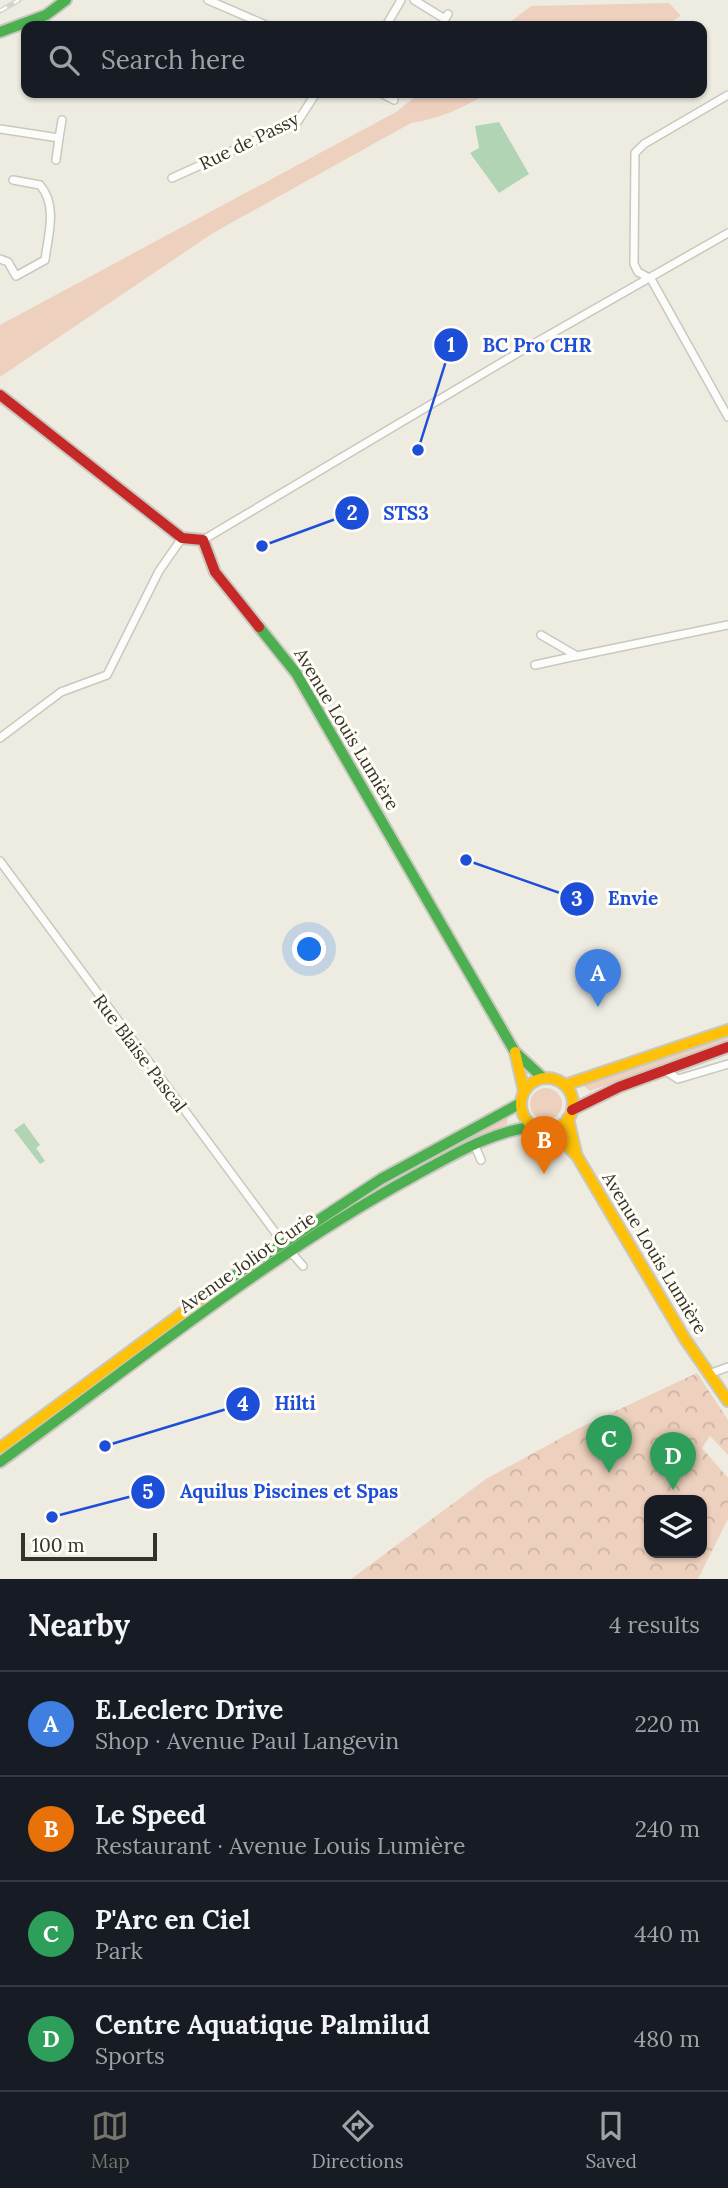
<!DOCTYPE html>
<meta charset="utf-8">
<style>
body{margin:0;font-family:Lora,serif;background:#20242c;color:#f1f3f6}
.controls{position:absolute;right:21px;bottom:21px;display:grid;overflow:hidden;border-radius:14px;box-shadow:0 2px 5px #0004}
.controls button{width:63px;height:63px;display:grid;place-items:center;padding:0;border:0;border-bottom:2px solid #363941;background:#171b24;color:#f1f3f6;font:35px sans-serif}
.scale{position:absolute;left:21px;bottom:18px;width:136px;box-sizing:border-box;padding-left:7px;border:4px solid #34332a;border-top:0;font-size:19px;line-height:24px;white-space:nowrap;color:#34332a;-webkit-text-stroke:5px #fffdf5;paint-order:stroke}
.you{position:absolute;left:310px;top:950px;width:24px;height:24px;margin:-18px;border:5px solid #fff;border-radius:50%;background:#1a73e8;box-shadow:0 0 0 10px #1a73e833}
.badge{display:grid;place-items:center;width:46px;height:46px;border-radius:50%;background:#75746a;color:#fff;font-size:23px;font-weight:700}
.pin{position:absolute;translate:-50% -58px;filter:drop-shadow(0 2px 4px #0008)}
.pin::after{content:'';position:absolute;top:37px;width:24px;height:21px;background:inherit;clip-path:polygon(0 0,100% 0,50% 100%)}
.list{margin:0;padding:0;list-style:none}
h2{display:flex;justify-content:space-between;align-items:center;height:91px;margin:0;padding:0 28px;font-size:30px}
h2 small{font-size:23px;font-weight:400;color:#9ea1a6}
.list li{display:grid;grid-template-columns:46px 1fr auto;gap:21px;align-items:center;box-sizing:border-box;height:105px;padding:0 28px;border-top:2px solid #363941}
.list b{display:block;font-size:26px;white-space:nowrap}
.list p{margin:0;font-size:23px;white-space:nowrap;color:#9ea1a6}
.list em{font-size:23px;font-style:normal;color:#9ea1a6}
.icon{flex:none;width:38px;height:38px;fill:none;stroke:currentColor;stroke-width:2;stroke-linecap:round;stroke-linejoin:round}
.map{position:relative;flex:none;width:728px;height:1579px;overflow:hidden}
.search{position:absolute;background:#171b24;box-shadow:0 2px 5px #0004;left:21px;right:21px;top:21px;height:77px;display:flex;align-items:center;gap:18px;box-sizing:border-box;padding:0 24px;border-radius:14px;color:#9ea1a6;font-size:26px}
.sheet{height:511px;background:#171b24}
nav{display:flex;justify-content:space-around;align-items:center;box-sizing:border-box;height:98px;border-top:2px solid #363941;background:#171b24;font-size:19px;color:#9ea1a6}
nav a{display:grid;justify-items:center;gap:4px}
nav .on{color:#75746a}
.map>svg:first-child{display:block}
.grass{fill:#edd0be}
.park{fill:url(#park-crowns);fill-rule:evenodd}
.water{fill:#b0d4b4}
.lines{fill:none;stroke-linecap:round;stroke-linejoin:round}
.street-casing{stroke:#c9c8bf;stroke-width:10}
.fast-casing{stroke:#c9c8bf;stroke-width:14}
.slow-casing{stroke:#c9c8bf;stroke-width:14}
.jam-casing{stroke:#c9c8bf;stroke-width:14}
.street{stroke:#fcfcfa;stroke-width:7}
.fast{stroke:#4caf50;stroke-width:10}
.slow{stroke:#ffc107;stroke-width:10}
.jam{stroke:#c62828;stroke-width:10}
.rail-casing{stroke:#d4d3d0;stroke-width:5}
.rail{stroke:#fffdf5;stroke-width:2.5;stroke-dasharray:8;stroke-linecap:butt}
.labels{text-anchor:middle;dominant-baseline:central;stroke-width:6;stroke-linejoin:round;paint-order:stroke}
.street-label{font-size:18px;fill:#34332a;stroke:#fffdf5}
.leader{fill:none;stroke:#1d4ed8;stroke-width:2.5}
.callout-dot{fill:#1d4ed8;stroke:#fffdf5;stroke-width:2.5}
.mark-label{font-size:21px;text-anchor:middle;font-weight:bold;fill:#fff}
.callout-label{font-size:19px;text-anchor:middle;font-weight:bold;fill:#1d4ed8;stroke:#fffdf5;stroke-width:6;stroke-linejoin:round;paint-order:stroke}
</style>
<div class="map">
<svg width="728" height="1579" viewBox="0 0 728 1579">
<defs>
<pattern id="park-crowns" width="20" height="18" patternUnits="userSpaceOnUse" patternTransform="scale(1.75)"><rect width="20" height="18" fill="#edd0be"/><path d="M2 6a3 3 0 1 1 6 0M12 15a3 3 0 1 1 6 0" fill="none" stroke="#ccb3a3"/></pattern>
</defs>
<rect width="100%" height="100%" fill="#eeece1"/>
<!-- grass -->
<g class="grass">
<path d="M 669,3 L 681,16 L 664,26 L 505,26 L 531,6 Z"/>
<path d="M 420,93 L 487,93 C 464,108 438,119 411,123 L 213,233 L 0,377 L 0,325 L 396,112 Z"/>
<path d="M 728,1032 L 728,1042 L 590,1091 L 585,1087 L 584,1085 Z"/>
<circle cx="546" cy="1104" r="16"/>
<path d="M 508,1116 L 507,1124 L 464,1143 L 351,1205 L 297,1241 L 51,1420 L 49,1418 L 267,1258 L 397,1175 Z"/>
</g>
<!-- park -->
<path class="park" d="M 697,1373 L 728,1420 L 728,1455 L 710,1436 L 702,1448 L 728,1478 L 728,1519 L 698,1579 L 351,1579 L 486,1479 L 579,1428 ZM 649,1500 L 702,1500 L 702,1553 L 649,1553 Z"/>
<!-- water -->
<g class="water">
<path d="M 499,122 L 529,174 L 499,193 L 470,153 L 479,148 L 475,126 Z"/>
<path d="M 24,1123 L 40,1145 L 36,1148 L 45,1161 L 40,1164 L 14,1130 Z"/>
</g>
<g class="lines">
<defs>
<g id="street">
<path d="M 208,0 L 268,26"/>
<path d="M 414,0 L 445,19 L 448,14"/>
<path d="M 386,26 L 401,0"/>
<path d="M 381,93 L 394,100"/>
<path d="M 0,129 L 59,138 L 56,160"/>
<path d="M 59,138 L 62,120"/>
<path d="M 172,178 L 298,121 L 316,93"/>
<path d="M 0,259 L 8,262 L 16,276 L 45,260 C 48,235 58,206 40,185 L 13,180"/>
<path d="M 651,279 L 638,272 L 634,264 L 635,153 L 644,144 L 728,95"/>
<path d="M 651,279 L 728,417"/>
<path d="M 203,540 L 521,351 L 728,233"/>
<path d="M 541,635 L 577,656 L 728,625"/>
<path d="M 535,665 L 576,656"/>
<path d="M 0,738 L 61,692 L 107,675 L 159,571 L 182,538"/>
<path d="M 0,861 L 283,1243"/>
<path d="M 663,1069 L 678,1079 L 728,1064"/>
<path d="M 474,1144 L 481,1160"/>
<path d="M 290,1251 L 303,1266"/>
<path d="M 709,1374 L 728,1367"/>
</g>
<g id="fast">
<path d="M 0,32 L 46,15 L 66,0"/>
<path d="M 259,627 L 296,673 L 515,1052 L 543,1078"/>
<path d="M 223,1283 L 381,1179 L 521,1103"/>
<path d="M 0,1462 C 135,1364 267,1256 414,1176 C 453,1155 490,1132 535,1126"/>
</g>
<g id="slow">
<path d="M 515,1052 L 524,1091"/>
<circle cx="547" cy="1104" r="26"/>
<path d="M 565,1085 L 728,1030"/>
<path d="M 568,1118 L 576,1153"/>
<path d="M 551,1129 L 577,1156 L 685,1339 L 728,1401"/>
<path d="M 0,1448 L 223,1283"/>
</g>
<g id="jam">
<path d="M 0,395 L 182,538 L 203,540 L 215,572 L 259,627"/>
<path d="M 572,1110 L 619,1087 L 728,1047"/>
</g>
</defs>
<!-- street casing -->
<use href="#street" class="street-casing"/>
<!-- fast casing -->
<use href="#fast" class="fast-casing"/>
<!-- slow casing -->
<use href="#slow" class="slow-casing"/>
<!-- jam casing -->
<use href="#jam" class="jam-casing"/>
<!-- street -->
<use href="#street" class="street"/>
<!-- fast -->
<use href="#fast" class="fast"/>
<!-- slow -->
<use href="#slow" class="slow"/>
<!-- jam -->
<use href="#jam" class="jam"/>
<defs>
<path id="rail" d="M 0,11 L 19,0"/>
</defs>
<!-- rail casing -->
<use href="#rail" class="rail-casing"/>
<!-- rail -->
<use href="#rail" class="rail"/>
</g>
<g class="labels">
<!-- street labels -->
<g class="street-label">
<text transform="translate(249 141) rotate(-26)">Rue de Passy</text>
<text transform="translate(347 729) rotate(59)">Avenue Louis Lumière</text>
<text transform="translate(140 1053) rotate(53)">Rue Blaise Pascal</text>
<text transform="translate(655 1253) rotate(59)">Avenue Louis Lumière</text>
<text transform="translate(247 1262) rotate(-35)">Avenue Joliot Curie</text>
</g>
</g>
<!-- callouts -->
<path class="leader" d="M418 450L451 345M262 546L352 513M466 860L577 899M105 1446L243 1404M52 1517L148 1492"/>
<g class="callout-dot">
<circle cx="418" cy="450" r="7"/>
<circle cx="262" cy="546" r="7"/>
<circle cx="466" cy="860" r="7"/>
<circle cx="105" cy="1446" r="7"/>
<circle cx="52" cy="1517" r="7"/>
<circle cx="451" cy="345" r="18"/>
<circle cx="352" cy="513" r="18"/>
<circle cx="577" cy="899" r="18"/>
<circle cx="243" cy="1404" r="18"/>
<circle cx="148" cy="1492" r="18"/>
</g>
<g class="mark-label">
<text x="451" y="352">1</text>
<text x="352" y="520">2</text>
<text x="577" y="906">3</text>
<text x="243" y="1411">4</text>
<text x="148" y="1499">5</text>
</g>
<g class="callout-label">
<text x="537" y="352">BC Pro CHR</text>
<text x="406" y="520">STS3</text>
<text x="633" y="905">Envie</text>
<text x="295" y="1410">Hilti</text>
<text x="289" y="1498">Aquilus Piscines et Spas</text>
</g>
</svg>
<div class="controls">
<button><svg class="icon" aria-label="layers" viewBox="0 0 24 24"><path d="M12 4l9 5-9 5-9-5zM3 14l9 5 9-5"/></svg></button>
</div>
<div class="scale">100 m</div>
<div class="you"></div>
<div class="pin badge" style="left:598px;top:1007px;background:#3f7fe0">A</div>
<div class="pin badge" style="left:544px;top:1174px;background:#e8710a">B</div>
<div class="pin badge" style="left:609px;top:1473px;background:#2e9e5b">C</div>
<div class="pin badge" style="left:673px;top:1490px;background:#2e9e5b">D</div>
<div class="search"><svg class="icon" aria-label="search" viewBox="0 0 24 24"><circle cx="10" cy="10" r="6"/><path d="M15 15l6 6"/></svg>Search here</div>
</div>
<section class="sheet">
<h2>Nearby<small>4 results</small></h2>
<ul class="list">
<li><span class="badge" style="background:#3f7fe0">A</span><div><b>E.Leclerc Drive</b><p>Shop · Avenue Paul Langevin</p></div><em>220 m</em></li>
<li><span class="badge" style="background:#e8710a">B</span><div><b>Le Speed</b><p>Restaurant · Avenue Louis Lumière</p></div><em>240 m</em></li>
<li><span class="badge" style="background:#2e9e5b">C</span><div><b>P'Arc en Ciel</b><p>Park</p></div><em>440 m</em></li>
<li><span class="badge" style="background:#2e9e5b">D</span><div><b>Centre Aquatique Palmilud</b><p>Sports</p></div><em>480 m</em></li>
</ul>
</section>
<nav>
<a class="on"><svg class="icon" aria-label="map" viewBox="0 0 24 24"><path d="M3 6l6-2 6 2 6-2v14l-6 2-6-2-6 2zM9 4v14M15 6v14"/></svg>Map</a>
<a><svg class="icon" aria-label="directions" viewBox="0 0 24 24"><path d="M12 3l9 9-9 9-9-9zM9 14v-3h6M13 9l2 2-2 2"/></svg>Directions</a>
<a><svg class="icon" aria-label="saved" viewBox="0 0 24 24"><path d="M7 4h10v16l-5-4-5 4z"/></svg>Saved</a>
</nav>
